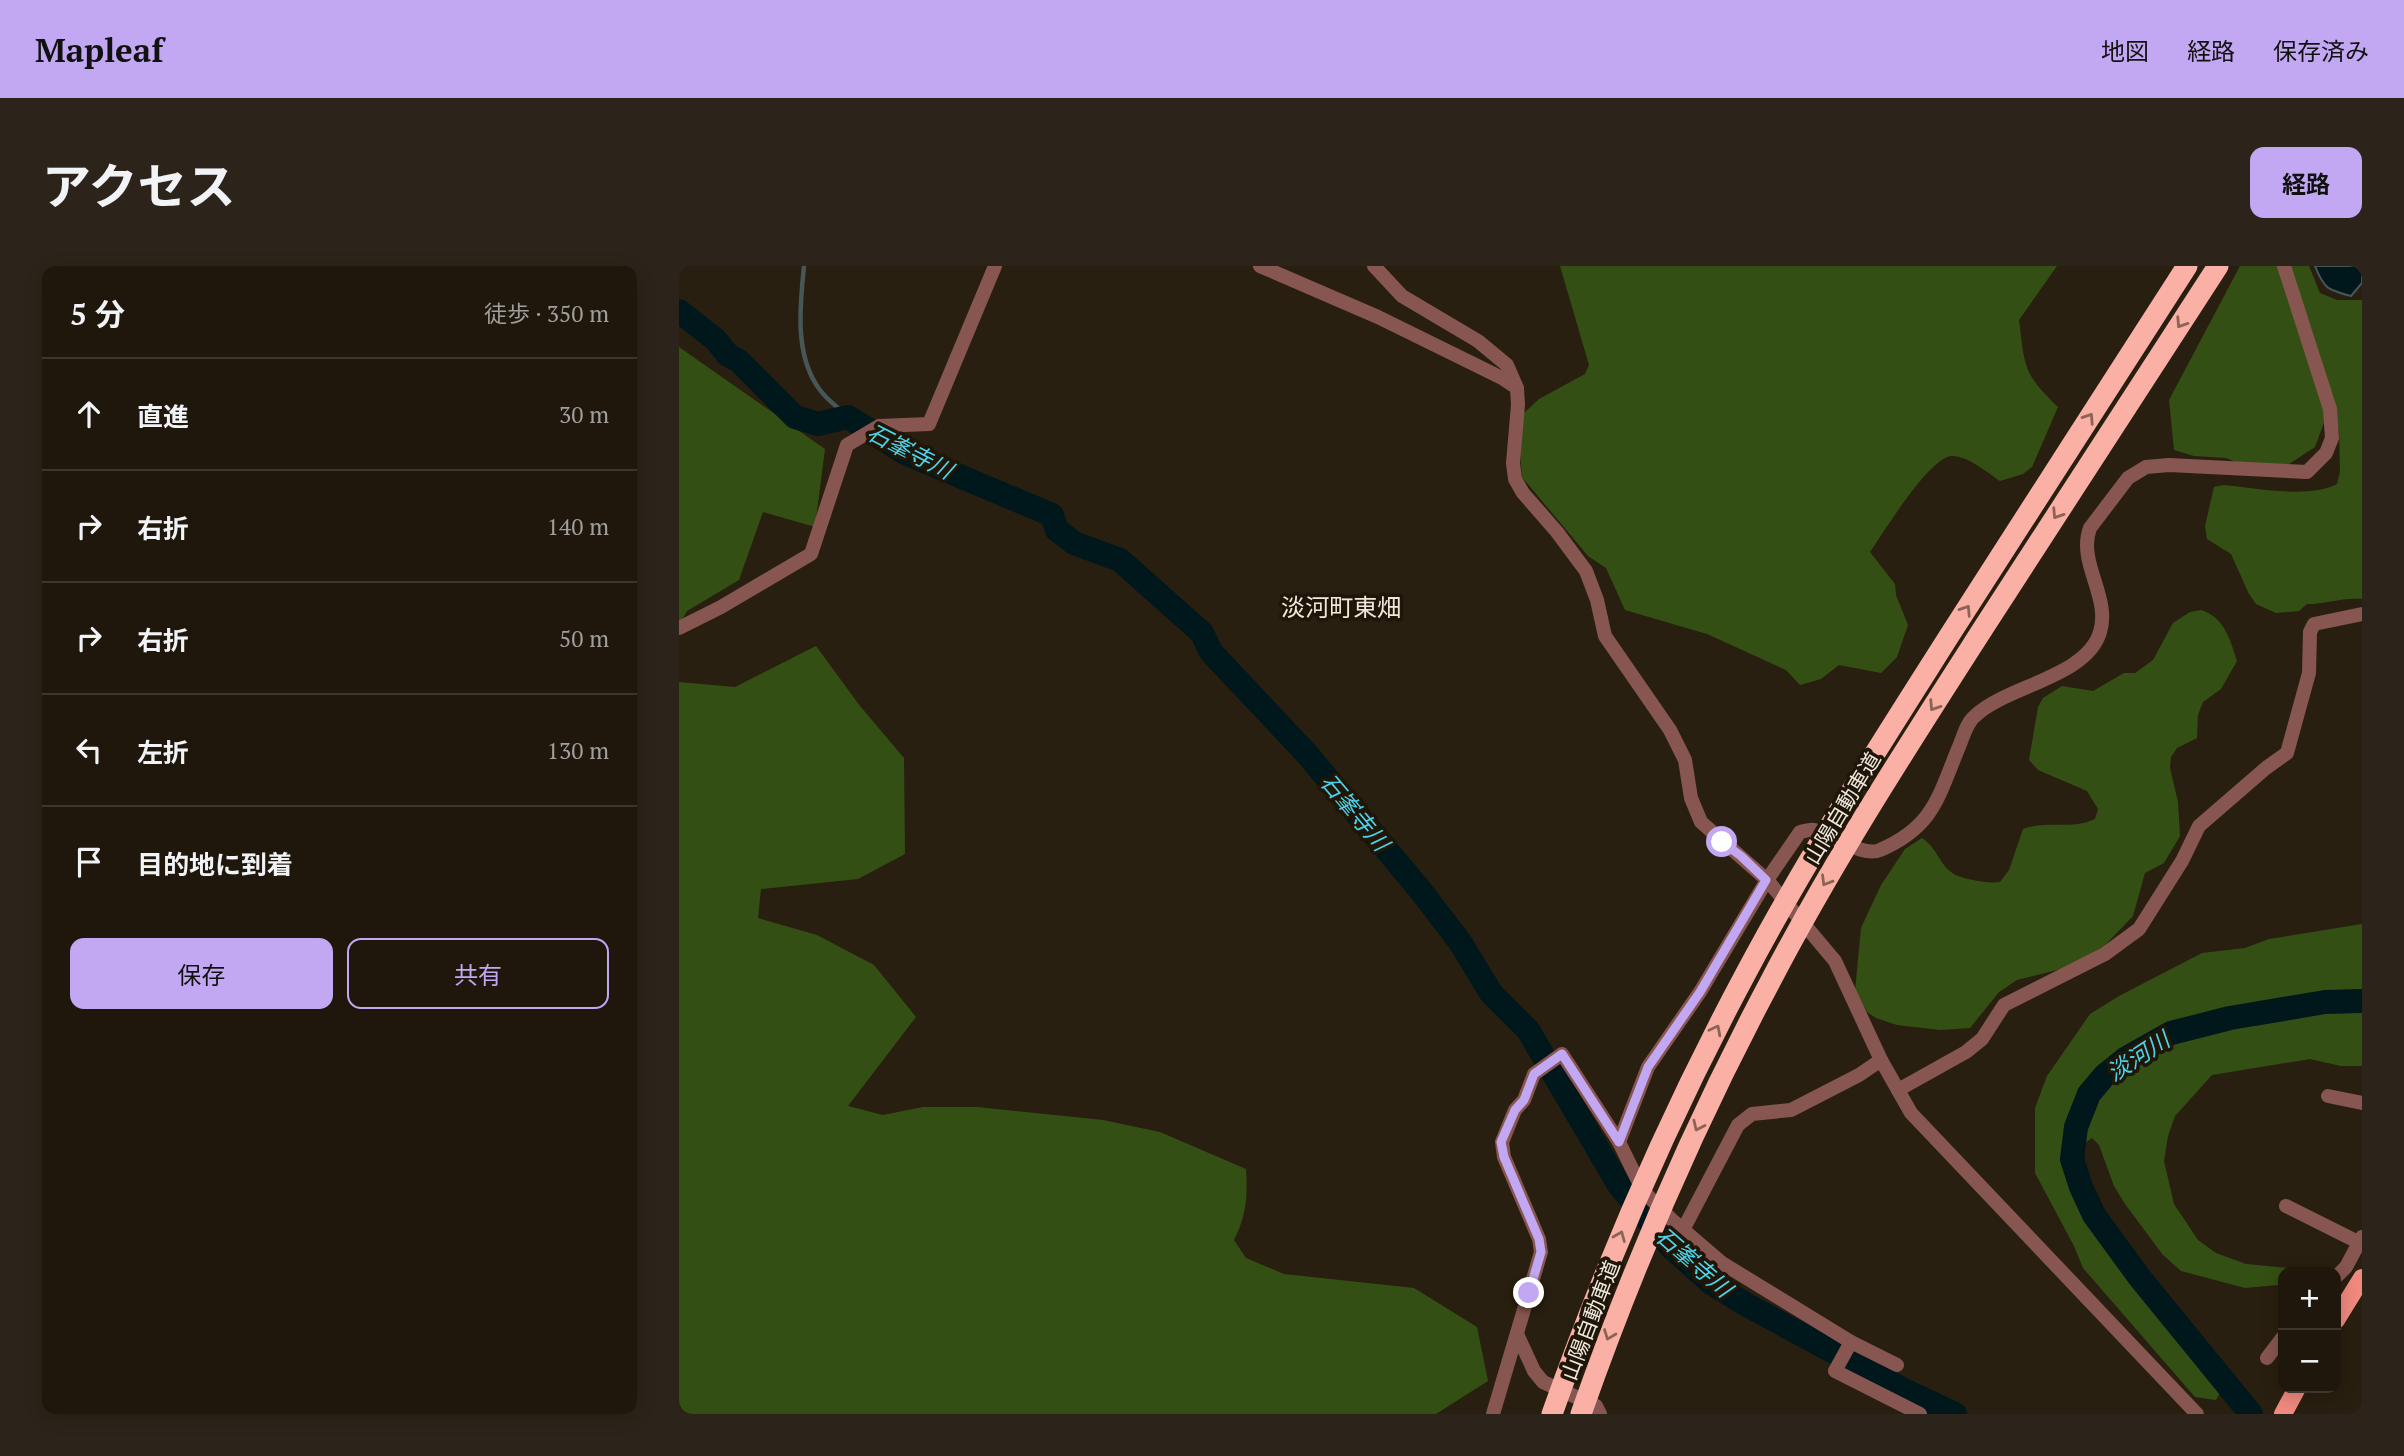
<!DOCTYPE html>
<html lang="ja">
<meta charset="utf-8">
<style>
body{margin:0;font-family:"PT Serif","Noto Sans JP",serif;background:#2c241a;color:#f1f3f6}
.controls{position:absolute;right:21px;bottom:21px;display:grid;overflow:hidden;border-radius:14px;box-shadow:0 4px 18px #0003}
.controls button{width:63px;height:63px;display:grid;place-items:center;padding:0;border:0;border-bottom:2px solid #3c362d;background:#1f170c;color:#f1f3f6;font:35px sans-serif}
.stop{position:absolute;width:21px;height:21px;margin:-16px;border:5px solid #c2a7f2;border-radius:50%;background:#fff}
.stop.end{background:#c2a7f2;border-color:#fff;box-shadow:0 2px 7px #0008}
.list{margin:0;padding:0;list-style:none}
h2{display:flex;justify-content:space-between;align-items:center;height:91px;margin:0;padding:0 28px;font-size:30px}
h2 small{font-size:23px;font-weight:400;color:#a19f9d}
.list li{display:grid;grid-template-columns:46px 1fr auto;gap:21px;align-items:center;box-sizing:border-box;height:112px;padding:0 28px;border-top:2px solid #3c362d}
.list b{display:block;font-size:26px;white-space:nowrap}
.list em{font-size:23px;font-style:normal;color:#a19f9d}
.actions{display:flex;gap:14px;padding:21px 28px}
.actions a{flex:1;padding:16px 0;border:2px solid #c2a7f2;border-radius:14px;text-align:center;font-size:24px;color:#c2a7f2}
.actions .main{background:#c2a7f2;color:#111}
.icon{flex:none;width:38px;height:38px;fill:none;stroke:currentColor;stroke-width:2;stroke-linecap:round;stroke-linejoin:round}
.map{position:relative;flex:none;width:1683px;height:1148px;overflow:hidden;border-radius:14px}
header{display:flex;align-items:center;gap:42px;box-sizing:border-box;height:98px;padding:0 35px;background:#c2a7f2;color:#111}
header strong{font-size:33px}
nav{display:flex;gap:38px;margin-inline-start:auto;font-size:24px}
.intro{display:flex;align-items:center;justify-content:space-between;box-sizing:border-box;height:168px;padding:0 42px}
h1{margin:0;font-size:49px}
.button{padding:18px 32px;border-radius:14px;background:#c2a7f2;color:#111;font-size:24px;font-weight:700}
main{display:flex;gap:42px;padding:0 42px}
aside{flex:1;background:#1f170c;border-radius:14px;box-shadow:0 4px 18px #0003}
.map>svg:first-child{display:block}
.forest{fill:#344f14}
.water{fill:#00171c;stroke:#475656;stroke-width:2}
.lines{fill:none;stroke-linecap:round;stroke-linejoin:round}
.stream{stroke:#475656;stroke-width:4.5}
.river{stroke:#00171c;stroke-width:24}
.minor{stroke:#885650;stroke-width:14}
.major{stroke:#f0897e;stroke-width:18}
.highway{stroke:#fbb0a6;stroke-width:21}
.oneway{stroke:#8d6356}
.route{stroke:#c2a7f2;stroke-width:9}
.labels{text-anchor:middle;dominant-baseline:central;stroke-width:7;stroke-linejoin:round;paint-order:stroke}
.street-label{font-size:21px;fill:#eee8de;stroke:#1f1607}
.water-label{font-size:23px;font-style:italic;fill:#4bd3ed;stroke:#1f1607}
.quarter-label{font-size:24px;fill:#eee8de;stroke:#1f1607}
</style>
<header>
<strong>Mapleaf</strong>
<nav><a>地図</a><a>経路</a><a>保存済み</a></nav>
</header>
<div class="intro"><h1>アクセス</h1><a class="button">経路</a></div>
<main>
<aside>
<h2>5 分<small>徒歩 · 350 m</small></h2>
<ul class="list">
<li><svg class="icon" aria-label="ahead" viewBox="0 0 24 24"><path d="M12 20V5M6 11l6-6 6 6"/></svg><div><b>直進</b></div><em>30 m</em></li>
<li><svg class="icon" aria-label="right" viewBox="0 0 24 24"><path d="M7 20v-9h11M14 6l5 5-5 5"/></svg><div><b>右折</b></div><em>140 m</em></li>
<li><svg class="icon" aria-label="right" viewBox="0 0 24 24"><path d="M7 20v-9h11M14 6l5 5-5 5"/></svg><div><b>右折</b></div><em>50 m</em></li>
<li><svg class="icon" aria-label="left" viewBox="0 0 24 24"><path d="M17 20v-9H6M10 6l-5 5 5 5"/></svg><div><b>左折</b></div><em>130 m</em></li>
<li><svg class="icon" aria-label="arrive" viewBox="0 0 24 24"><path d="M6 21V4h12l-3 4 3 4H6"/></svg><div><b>目的地に到着</b></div></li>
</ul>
<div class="actions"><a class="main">保存</a><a>共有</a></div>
</aside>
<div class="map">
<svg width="1683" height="1148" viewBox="0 0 1683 1148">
<rect width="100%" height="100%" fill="#291f10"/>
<!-- forest -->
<g class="forest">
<path d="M 881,0 L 1378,0 L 1340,54 C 1346,102 1344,107 1379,141 L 1353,201 L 1344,208 L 1321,215 C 1309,207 1288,189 1272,190 C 1249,193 1205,266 1191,286 L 1216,318 L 1217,329 L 1229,359 L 1218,391 L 1202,407 L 1160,399 L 1142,413 L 1121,419 L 1107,404 L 1028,368 L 946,344 L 927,302 L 909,290 L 843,211 L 840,170 L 845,147 L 860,133 L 906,108 L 910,99 Z"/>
<path d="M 1561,0 L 1630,0 L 1641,27 L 1658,34 L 1683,34 L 1683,333 C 1665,331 1646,338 1628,338 L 1620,345 L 1597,347 L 1577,338 L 1570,328 L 1552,288 L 1528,273 L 1526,260 L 1535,221 L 1545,219 C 1576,222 1630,233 1658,218 L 1661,206 L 1660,164 L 1648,148 L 1636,181 L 1598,206 L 1587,208 L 1547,192 L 1515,190 L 1495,184 L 1490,134 Z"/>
<path d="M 0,81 L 146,183 L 136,261 L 84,246 L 60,314 L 8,345 L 0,359 Z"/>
<path d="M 1522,344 C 1545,351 1551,373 1558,395 L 1542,423 L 1524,436 L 1519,449 L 1518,472 L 1498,482 L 1492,491 L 1491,502 L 1499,536 L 1501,570 L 1485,597 L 1466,607 L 1454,650 L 1410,696 L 1338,714 L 1320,726 L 1291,762 L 1261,764 L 1218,759 L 1197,752 L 1188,746 L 1176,725 L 1182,662 L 1202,619 L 1226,583 L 1243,572 C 1258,582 1260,597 1272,606 C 1280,613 1311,618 1321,616 L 1330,604 L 1344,563 C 1367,554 1394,564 1416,553 L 1419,543 L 1408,525 L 1359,504 L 1350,494 L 1359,441 L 1364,432 L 1383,420 L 1414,425 L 1445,407 L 1456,407 L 1474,394 L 1494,357 L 1511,346 Z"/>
<path d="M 137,380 L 181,440 L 225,492 L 226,588 L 179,613 L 82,623 L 79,652 L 138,669 L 195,699 L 237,751 L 169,840 L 204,849 L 244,841 L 298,841 L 424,854 L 481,866 L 567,903 C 569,929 567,951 555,974 L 567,992 L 605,1008 L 735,1022 L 798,1061 L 809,1115 L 757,1148 L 0,1148 L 0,416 L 56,421 Z"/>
<path d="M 1683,658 L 1683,800 L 1662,800 L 1631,793 L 1533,809 L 1496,850 L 1489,870 L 1485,895 L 1495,938 L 1519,974 L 1537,987 L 1567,998 L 1629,1004 L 1626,1006 L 1604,1006 L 1604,1017 L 1599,1019 L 1566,1022 L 1502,1005 L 1484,989 L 1446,938 L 1435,920 L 1420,879 L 1413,872 C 1407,876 1402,879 1401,888 C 1395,934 1508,1073 1538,1114 L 1542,1125 L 1537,1134 L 1516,1131 L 1404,1002 L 1395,980 L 1356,907 L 1356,842 L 1368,810 L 1411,748 L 1440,730 L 1523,687 L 1566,682 L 1590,673 Z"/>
</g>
<!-- water -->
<path class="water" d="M 1636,0 L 1683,0 L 1683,17 L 1672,30 C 1649,24 1645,23 1636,0 Z"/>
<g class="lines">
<!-- stream -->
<path class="stream" d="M 125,0 C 121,39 115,90 141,124 C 148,134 160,142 169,151"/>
<!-- river -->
<g class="river">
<path d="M 0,45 L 37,74 L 49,89 L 60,95 L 116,151 L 139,158 L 169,151 L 226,187 L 373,249 L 378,264 L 395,277 L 441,294 L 523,367 L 532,386 L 628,488 L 742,625 L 781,676 L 812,727 L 849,764 L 940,919 L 991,980 L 1031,1016 L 1066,1038 L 1221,1122 L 1276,1148"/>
<path d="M 1572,1148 L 1461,1012 L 1415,949 L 1402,921 L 1393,893 L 1397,861 L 1410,828 L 1426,809 L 1446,793 L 1492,767 L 1551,752 L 1646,736 L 1683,735"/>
</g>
<!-- minor -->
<g class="minor">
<path d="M 581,0 L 699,51 L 823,112 L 838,122"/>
<path d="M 695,0 L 723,30 L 799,75 L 828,99 L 838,122 L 839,139 L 834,197 L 836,213 L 844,227 L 878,266 L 907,305 L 918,334 L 926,370 L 991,464 L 1006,494 L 1012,532 L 1022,556 L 1088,614 L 1156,695 L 1202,794 L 1232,847 L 1518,1148"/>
<path d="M 0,362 L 42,341 L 132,288 L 168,179 L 200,160 L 250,158 L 316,0"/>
<path d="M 1219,824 L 1287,786 L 1303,773 L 1325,739 L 1426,688 L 1460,663 L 1503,595 L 1520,560 L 1587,502 L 1608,487 L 1630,407 L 1631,366 L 1635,358 L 1683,348"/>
<path d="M 1649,830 L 1683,837"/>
<path d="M 940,876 L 969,801 L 1021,726 L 1088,614 L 1121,566 C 1126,565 1131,563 1136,564 C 1154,568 1184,592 1201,584 C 1254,561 1259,532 1279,483 C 1284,472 1287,457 1296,450 C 1327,420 1408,411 1421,366 C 1432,331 1398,296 1411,262 L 1449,212 L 1467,201 L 1490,199 L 1628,206 L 1647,187 L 1653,172 L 1651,143 L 1605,0"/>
<path d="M 1607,940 L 1679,976"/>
<path d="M 1005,962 L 1059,859 L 1073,848 L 1112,844 L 1180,809 L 1202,794"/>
<path d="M 1657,1011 L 1667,1001 L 1683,971"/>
<path d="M 838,1068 L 855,1105 L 864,1116 L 917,1140 L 921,1148"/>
<path d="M 1172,1076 L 1156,1105 L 1241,1148"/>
<path d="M 1588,1092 L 1604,1071"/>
<path d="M 814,1148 L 862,986 L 860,973 L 825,891 L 823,876 L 836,844 L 845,834 L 855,808 L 883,788 L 940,876 L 964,925 L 993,954 L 1043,997 L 1172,1076 L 1218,1099"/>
</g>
<!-- major -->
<g class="major">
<path d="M 1657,1054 L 1683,1012"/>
<path d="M 1604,1148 L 1618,1122"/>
</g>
<!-- highway -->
<g class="highway">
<path d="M 873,1148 C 927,996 991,849 1067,707 C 1129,590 1201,479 1272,367 C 1351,245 1429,122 1508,0"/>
<path d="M 902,1148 C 954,1000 1016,857 1090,718 C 1154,595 1230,478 1305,361 C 1383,241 1461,120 1539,0"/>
</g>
</g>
<!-- one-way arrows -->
<defs><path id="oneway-chevron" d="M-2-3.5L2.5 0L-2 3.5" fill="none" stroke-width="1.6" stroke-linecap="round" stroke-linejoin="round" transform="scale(1.75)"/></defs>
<g class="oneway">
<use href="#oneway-chevron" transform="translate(1502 57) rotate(123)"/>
<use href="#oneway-chevron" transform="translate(1410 152) rotate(-57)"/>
<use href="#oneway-chevron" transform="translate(1378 248) rotate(123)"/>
<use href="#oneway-chevron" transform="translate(1287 344) rotate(-57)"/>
<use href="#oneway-chevron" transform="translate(1255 440) rotate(123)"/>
<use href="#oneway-chevron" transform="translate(1147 615) rotate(121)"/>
<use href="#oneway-chevron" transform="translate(1037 764) rotate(-63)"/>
<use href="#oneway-chevron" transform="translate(1019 860) rotate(115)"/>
<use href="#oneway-chevron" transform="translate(941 970) rotate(-68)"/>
<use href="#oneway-chevron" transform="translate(930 1069) rotate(111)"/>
</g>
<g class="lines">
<!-- route -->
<path class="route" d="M 850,1027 L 862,986 L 860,973 L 825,891 L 822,876 L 836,844 L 845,834 L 855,808 L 883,788 L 940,876 L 969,801 L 1021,726 L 1087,614 L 1062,590 L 1043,576"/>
</g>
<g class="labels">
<!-- street labels -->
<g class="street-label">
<text transform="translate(1163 542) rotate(-59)">山陽自動車道</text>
<text transform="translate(911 1054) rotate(-69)">山陽自動車道</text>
</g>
<!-- water labels -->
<g class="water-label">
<text transform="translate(231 185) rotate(27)">石峯寺川</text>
<text transform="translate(676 546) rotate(50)">石峯寺川</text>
<text transform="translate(1459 790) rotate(-33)">淡河川</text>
<text transform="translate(1015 996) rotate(41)">石峯寺川</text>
</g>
<!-- quarter labels -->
<g class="quarter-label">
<text x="662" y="341">淡河町東畑</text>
</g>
</g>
</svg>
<div class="controls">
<button>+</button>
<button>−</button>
</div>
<div class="stop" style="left:1043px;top:576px"></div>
<div class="stop end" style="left:850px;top:1027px"></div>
</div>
</main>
